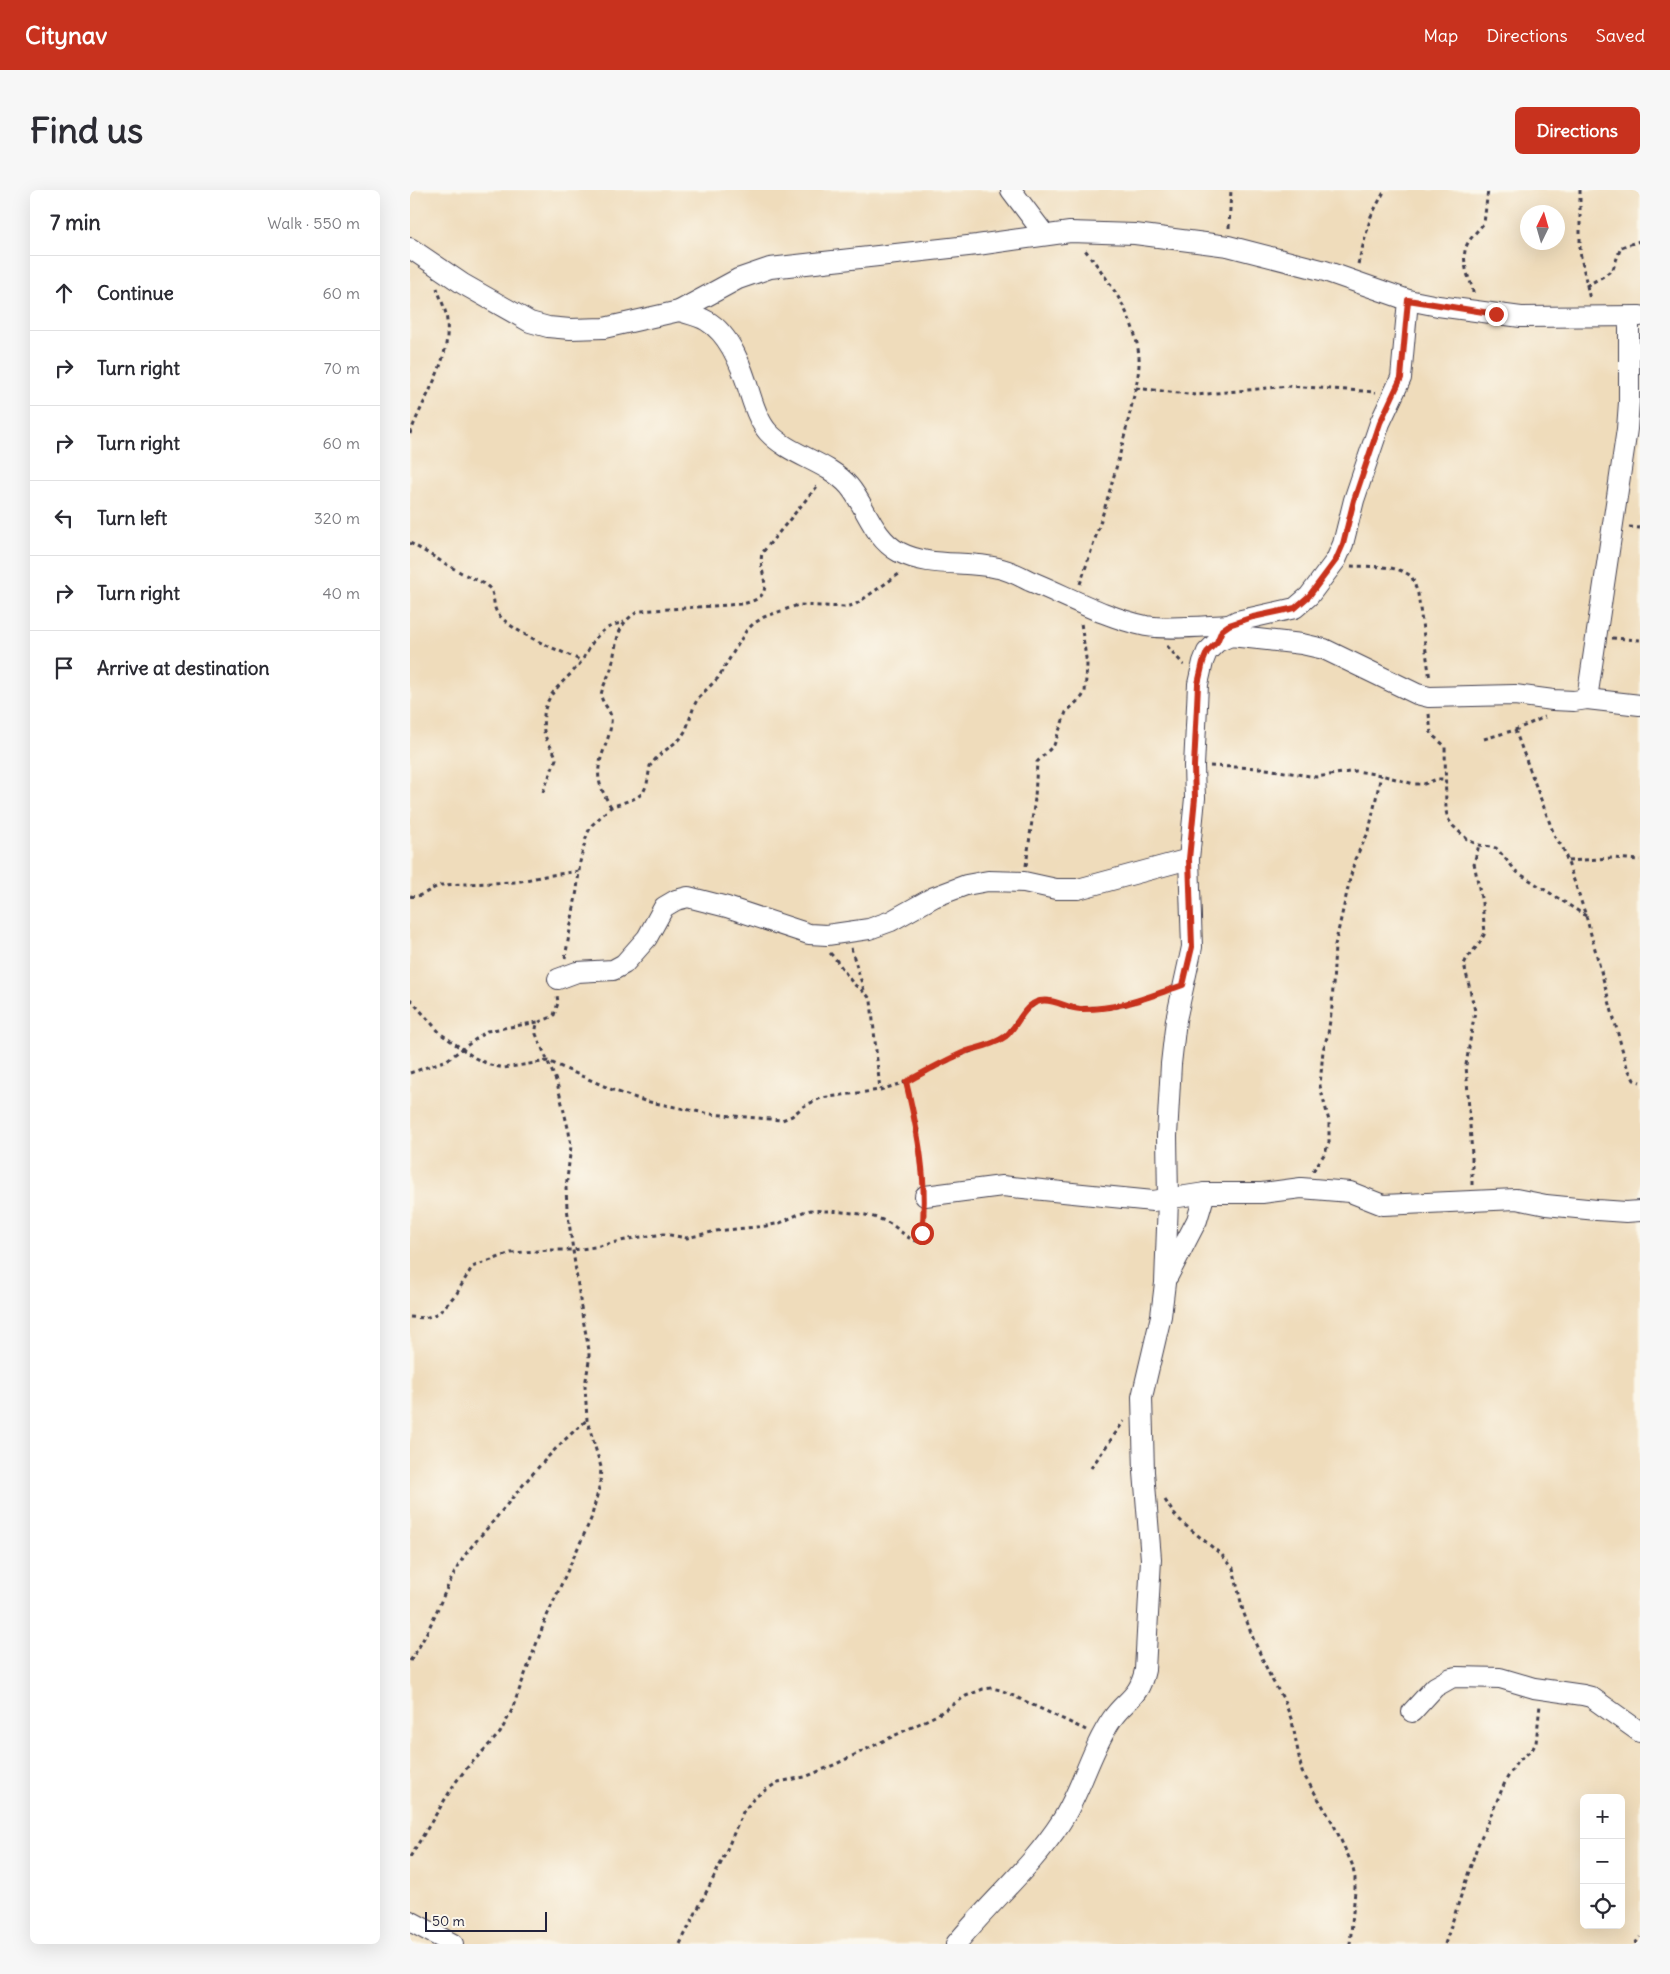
<!DOCTYPE html>
<meta charset="utf-8">
<style>
body{margin:0;font-family:Delius,sans-serif;background:#f7f7f7;color:#2b2b33}
.controls{position:absolute;right:15px;bottom:15px;display:grid;overflow:hidden;border-radius:8px;box-shadow:0 5px 20px #0002}
.controls button{width:45px;height:45px;display:grid;place-items:center;padding:0;border:0;border-bottom:1px solid #e1e1e2;background:#fff;color:#2b2b33;font:25px sans-serif}
.compass{position:absolute;left:1110px;top:15px;width:45px;height:45px;border-radius:50%;background:#fff;box-shadow:0 5px 20px #0002;rotate:5deg}
.scale{position:absolute;left:15px;bottom:12px;width:122px;box-sizing:border-box;padding-left:5px;border:2px solid #22223b;border-top:0;font-size:14px;line-height:18px;white-space:nowrap;color:#22223b;-webkit-text-stroke:4px #fbf7ec;paint-order:stroke}
.stop{position:absolute;width:15px;height:15px;margin:-11px;border:4px solid #c8321e;border-radius:50%;background:#fff}
.stop.end{background:#c8321e;border-color:#fff;box-shadow:0 1px 5px #0008}
.list{margin:0;padding:0;list-style:none}
h2{display:flex;justify-content:space-between;align-items:center;height:65px;margin:0;padding:0 20px;font-size:21px}
h2 small{font-size:16px;font-weight:400;color:#7c7c81}
.list li{display:grid;grid-template-columns:32px 1fr auto;gap:15px;align-items:center;box-sizing:border-box;height:75px;padding:0 20px;border-top:1px solid #e1e1e2}
.list b{display:block;font-size:19px;white-space:nowrap}
.list em{font-size:16px;font-style:normal;color:#7c7c81}
.icon{flex:none;width:28px;height:28px;fill:none;stroke:currentColor;stroke-width:2;stroke-linecap:round;stroke-linejoin:round}
.map{position:relative;flex:none;width:1230px;height:1754px;overflow:hidden;border-radius:8px}
header{display:flex;align-items:center;gap:30px;box-sizing:border-box;height:70px;padding:0 25px;background:#c8321e;color:#fff}
header strong{font-size:24px}
nav{display:flex;gap:28px;margin-inline-start:auto;font-size:18px}
.intro{display:flex;align-items:center;justify-content:space-between;box-sizing:border-box;height:120px;padding:0 30px}
h1{margin:0;font-size:35px}
.button{padding:12px 22px;border-radius:8px;background:#c8321e;color:#fff;font-size:18px;font-weight:700}
main{display:flex;gap:30px;padding:0 30px}
aside{flex:1;background:#fff;border-radius:8px;box-shadow:0 5px 20px #0002}
.map>svg:first-child{display:block}
.lines{fill:none;stroke-linecap:round;stroke-linejoin:round}
.minor-casing{stroke:#413e4e;stroke-width:22}
.path{stroke:#413e4e;stroke-width:3;stroke-dasharray:4 4;stroke-linecap:butt}
.minor{stroke:#fff;stroke-width:20}
.route{stroke:#c8321e;stroke-width:6}
</style>
<header>
<strong>Citynav</strong>
<nav><a>Map</a><a>Directions</a><a>Saved</a></nav>
</header>
<div class="intro"><h1>Find us</h1><a class="button">Directions</a></div>
<main>
<aside>
<h2>7 min<small>Walk · 550 m</small></h2>
<ul class="list">
<li><svg class="icon" aria-label="ahead" viewBox="0 0 24 24"><path d="M12 20V5M6 11l6-6 6 6"/></svg><div><b>Continue</b></div><em>60 m</em></li>
<li><svg class="icon" aria-label="right" viewBox="0 0 24 24"><path d="M7 20v-9h11M14 6l5 5-5 5"/></svg><div><b>Turn right</b></div><em>70 m</em></li>
<li><svg class="icon" aria-label="right" viewBox="0 0 24 24"><path d="M7 20v-9h11M14 6l5 5-5 5"/></svg><div><b>Turn right</b></div><em>60 m</em></li>
<li><svg class="icon" aria-label="left" viewBox="0 0 24 24"><path d="M17 20v-9H6M10 6l-5 5 5 5"/></svg><div><b>Turn left</b></div><em>320 m</em></li>
<li><svg class="icon" aria-label="right" viewBox="0 0 24 24"><path d="M7 20v-9h11M14 6l5 5-5 5"/></svg><div><b>Turn right</b></div><em>40 m</em></li>
<li><svg class="icon" aria-label="arrive" viewBox="0 0 24 24"><path d="M6 21V4h12l-3 4 3 4H6"/></svg><div><b>Arrive at destination</b></div></li>
</ul>
</aside>
<div class="map">
<svg width="1230" height="1754" viewBox="0 0 1230 1754">
<rect width="100%" height="100%" fill="#fbf7ec"/>
<filter id="ink" filterUnits="userSpaceOnUse"><feTurbulence type="fractalNoise" baseFrequency=".02" numOctaves="2"/><feDisplacementMap in="SourceGraphic" scale="10" xChannelSelector="R" yChannelSelector="G"/><feConvolveMatrix kernelMatrix="1 2 1 2 8 2 1 2 1" color-interpolation-filters="sRGB"/></filter>
<filter id="wash" filterUnits="userSpaceOnUse"><feTurbulence type="fractalNoise" baseFrequency=".0096" numOctaves="4" result="noise"/><feDisplacementMap in="SourceGraphic" scale="20" xChannelSelector="R" yChannelSelector="G"/><feGaussianBlur stdDeviation="1.12" result="paint"/><feColorMatrix in="noise" values="0 0 0 0 0 0 0 0 0 0 0 0 0 0 0 0 0 1.4 0 .05"/><feComposite in="paint" operator="in"/></filter>
<g filter="url(#wash)">
<rect width="100%" height="100%" fill="#efdcbb"/>
</g>
<g filter="url(#ink)">
<g class="lines">
<defs>
<g id="minor">
<path d="M 601,0 L 635,45"/>
<path d="M 0,58 L 53,94 L 120,132 L 138,137 L 160,139 L 194,138 L 269,121 L 328,89 L 360,78 L 567,55 L 660,42 L 725,44 L 818,56 L 915,81 L 998,110 L 1028,116 L 1111,127 L 1230,126"/>
<path d="M 269,121 C 279,124 289,126 297,131 C 321,145 333,180 340,204 C 344,217 349,232 358,242 C 380,266 417,271 439,296 C 456,316 463,348 489,362 C 520,378 555,370 588,378 C 599,380 610,386 620,391 C 657,406 696,428 736,436 C 759,440 795,436 819,435"/>
<path d="M 811,443 L 819,435 L 827,431 L 885,418 L 899,406 L 926,370 L 933,354 L 944,310 L 970,233 L 991,188 L 998,110"/>
<path d="M 1177,509 L 1217,239 L 1219,212 L 1219,127"/>
<path d="M 148,789 L 167,782 L 203,780 L 214,774 L 237,748 L 254,717 L 266,710 L 278,707 L 317,717 L 399,744 L 417,745 L 459,739 L 481,731 L 524,707 L 556,695 L 578,691 L 614,692 L 646,699 L 668,699 L 779,669"/>
<path d="M 515,1006 L 592,996 L 743,1011 L 795,1003 L 852,1003 L 891,998 L 940,1002 L 973,1015 L 1106,1009 L 1136,1015 L 1187,1020 L 1216,1022 L 1230,1021"/>
<path d="M 758,1086 L 787,1030 L 795,1003"/>
<path d="M 1002,1522 L 1025,1497 L 1041,1488 L 1047,1487 L 1090,1488 L 1124,1498 L 1173,1505 L 1181,1507 L 1230,1542"/>
<path d="M 0,1731 L 43,1754"/>
<path d="M 546,1754 C 580,1712 622,1677 651,1632 C 672,1600 680,1561 702,1529 C 716,1509 729,1508 735,1480 L 741,1369 L 734,1282 L 732,1207 L 751,1126 L 755,1093 L 758,1010 L 757,946 L 761,874 L 766,830 L 782,757 L 779,669 L 785,608 L 784,576 L 787,516 L 788,494 L 793,472 L 797,462 L 807,452 L 821,446 L 892,454 L 914,459 L 1007,504 L 1019,507 L 1105,505 L 1143,510 L 1164,511 L 1177,509 L 1230,515"/>
</g>
</defs>
<!-- minor casing -->
<use href="#minor" class="minor-casing"/>
<!-- path -->
<g class="path">
<path d="M 1170,0 L 1170,62 L 1180,110"/>
<path d="M 819,38 L 821,0"/>
<path d="M 948,74 L 961,26 L 975,0"/>
<path d="M 1176,96 L 1194,86 L 1203,79 L 1211,57 L 1230,51"/>
<path d="M 1063,103 C 1063,96 1059,90 1057,83 C 1050,56 1058,52 1074,33 L 1078,0"/>
<path d="M 726,198 L 786,205 L 879,196 L 966,202"/>
<path d="M 0,244 C 14,205 44,168 36,124 C 34,116 30,107 27,98"/>
<path d="M 1219,337 L 1230,338"/>
<path d="M 0,353 C 17,362 33,373 50,382 C 58,387 70,390 77,396 C 87,403 81,415 88,424 C 106,445 147,459 172,471"/>
<path d="M 941,376 C 960,377 987,374 1002,387 L 1008,404 L 1020,490"/>
<path d="M 670,394 C 689,339 706,283 719,227 C 723,208 730,186 729,167 C 726,128 699,90 675,60"/>
<path d="M 1202,448 L 1230,450"/>
<path d="M 757,456 L 774,475"/>
<path d="M 1019,524 L 1021,544 L 1035,556 L 1036,621 L 1038,629 L 1043,636 L 1058,650 L 1069,655 L 1086,658 L 1107,682 L 1176,726"/>
<path d="M 1105,540 L 1145,647 L 1153,658 L 1176,726 L 1217,877 L 1224,890 L 1230,892"/>
<path d="M 1074,549 L 1105,540 L 1135,527"/>
<path d="M 800,576 L 850,578 L 906,587 L 946,581 L 971,585 L 1004,594 L 1014,594 L 1027,589 L 1036,589"/>
<path d="M 133,602 L 146,569 C 145,561 139,556 136,548 C 133,541 133,533 134,525 C 137,500 157,491 171,472 C 178,462 182,449 193,441 C 199,436 207,434 214,432"/>
<path d="M 201,617 C 196,608 190,598 189,589 C 186,569 200,552 201,533 C 203,520 192,515 191,505 C 193,494 200,485 202,475 C 207,452 206,432 230,421 L 332,414 C 371,406 347,386 352,363 L 409,294"/>
<path d="M 1158,671 L 1203,668 L 1230,670"/>
<path d="M 616,676 L 625,608 L 627,572 L 644,555 L 656,522 L 672,507 L 675,502 L 677,475 L 671,433"/>
<path d="M 0,706 C 10,709 21,698 31,695 L 106,692 L 135,686 L 169,681"/>
<path d="M 441,758 L 454,800"/>
<path d="M 420,763 C 429,772 434,782 442,792 C 448,799 457,802 461,811 L 470,900"/>
<path d="M 155,768 L 167,700 L 170,672 L 177,644 L 182,635 L 201,617 L 226,608 L 233,603 L 237,594 L 240,576 L 248,566 L 270,549 L 276,540 L 284,516 L 288,508 L 308,488 L 336,441 L 343,434 L 354,427 L 388,415 L 437,417 L 446,414 L 492,382"/>
<path d="M 0,809 L 31,844 L 65,868 L 80,875 L 94,878 L 138,871 L 205,901 L 235,911 L 300,924 L 372,930 L 382,926 L 394,916 L 411,908 L 470,900 L 496,892 L 543,868 L 587,851 L 596,846 L 615,821 L 629,811 L 640,810 L 659,818 L 698,818 L 712,816 L 756,801"/>
<path d="M 0,883 L 37,870 L 77,841 L 128,832"/>
<path d="M 496,892 L 507,938 L 513,989"/>
<path d="M 903,981 L 915,963 L 919,952 L 919,931 L 910,896 L 913,860 L 918,844 L 922,817 L 925,755 L 940,689 L 945,669 L 959,641 L 971,585"/>
<path d="M 1062,995 L 1062,965 L 1056,875 L 1065,821 L 1054,774 L 1057,768 L 1069,754 L 1075,743 L 1072,713 L 1064,673 L 1069,655"/>
<path d="M 0,1127 L 15,1128 L 29,1123 L 47,1103 L 62,1077 L 101,1063 L 141,1060 L 163,1060 L 185,1057 L 224,1048 L 254,1044 L 277,1048 L 306,1041 L 356,1036 L 370,1033 L 393,1022 L 400,1020 C 426,1022 454,1021 477,1032 C 488,1037 496,1049 507,1051 L 510,1049 L 514,1023"/>
<path d="M 681,1278 L 714,1231"/>
<path d="M 755,1310 L 764,1324 L 775,1335 L 812,1365 L 823,1378 L 833,1421 L 843,1448 L 861,1488 L 874,1510 L 882,1531 L 892,1582 L 923,1633 L 942,1674 L 945,1688 L 945,1701 L 940,1754"/>
<path d="M 0,1471 C 22,1440 31,1405 50,1373 C 60,1356 74,1343 86,1328 C 116,1291 140,1261 177,1230"/>
<path d="M 0,1667 L 45,1593 L 56,1579 L 90,1543 L 101,1522 L 136,1428 L 181,1329 L 190,1294 L 191,1277 L 177,1230 L 175,1196 L 179,1171 L 179,1160 L 172,1124 L 157,1018 L 156,998 L 161,956 L 159,942 L 147,893 L 126,844 C 125,827 134,833 144,825 L 148,813 L 147,805"/>
<path d="M 270,1754 L 312,1671 L 333,1622 L 345,1607 L 368,1592 L 395,1587 L 426,1574 L 527,1525 L 556,1506 L 573,1499 L 581,1498 L 591,1500 L 676,1540"/>
<path d="M 1035,1754 L 1067,1657 L 1096,1590 L 1107,1572 L 1122,1560 L 1126,1553 L 1130,1515"/>
<path d="M 1225,1754 L 1230,1747"/>
</g>
<!-- minor -->
<use href="#minor" class="minor"/>
</g>
</g>
<g class="lines" filter="url(#ink)">
<!-- route -->
<path class="route" d="M 512,1043 C 518,991 508,942 496,892 C 516,881 536,870 557,861 C 570,857 584,855 596,846 C 608,836 613,815 630,811 C 643,808 656,818 670,819 C 709,820 737,807 773,795 L 782,757 L 779,669 L 785,608 L 784,576 L 787,516 L 788,494 L 793,472 L 797,462 L 807,452 L 812,440 L 819,435 L 843,427 L 885,418 L 899,406 L 926,370 L 933,354 L 944,310 L 970,233 L 991,188 L 998,110 L 1086,124"/>
</g>
</svg>
<div class="controls">
<button>+</button>
<button>−</button>
<button><svg class="icon" aria-label="locate" viewBox="0 0 24 24"><circle cx="12" cy="12" r="6"/><path d="M12 2v4M12 18v4M2 12h4M18 12h4"/></svg></button>
</div>
<svg class="compass" viewBox="-18 -18 36 36"><path d="M0-13l5 13h-10z" fill="#e53935"/><path d="M0 13l5-13h-10z" fill="#7c7c81"/></svg>
<div class="scale">50 m</div>
<div class="stop" style="left:512px;top:1043px"></div>
<div class="stop end" style="left:1086px;top:124px"></div>
</div>
</main>
